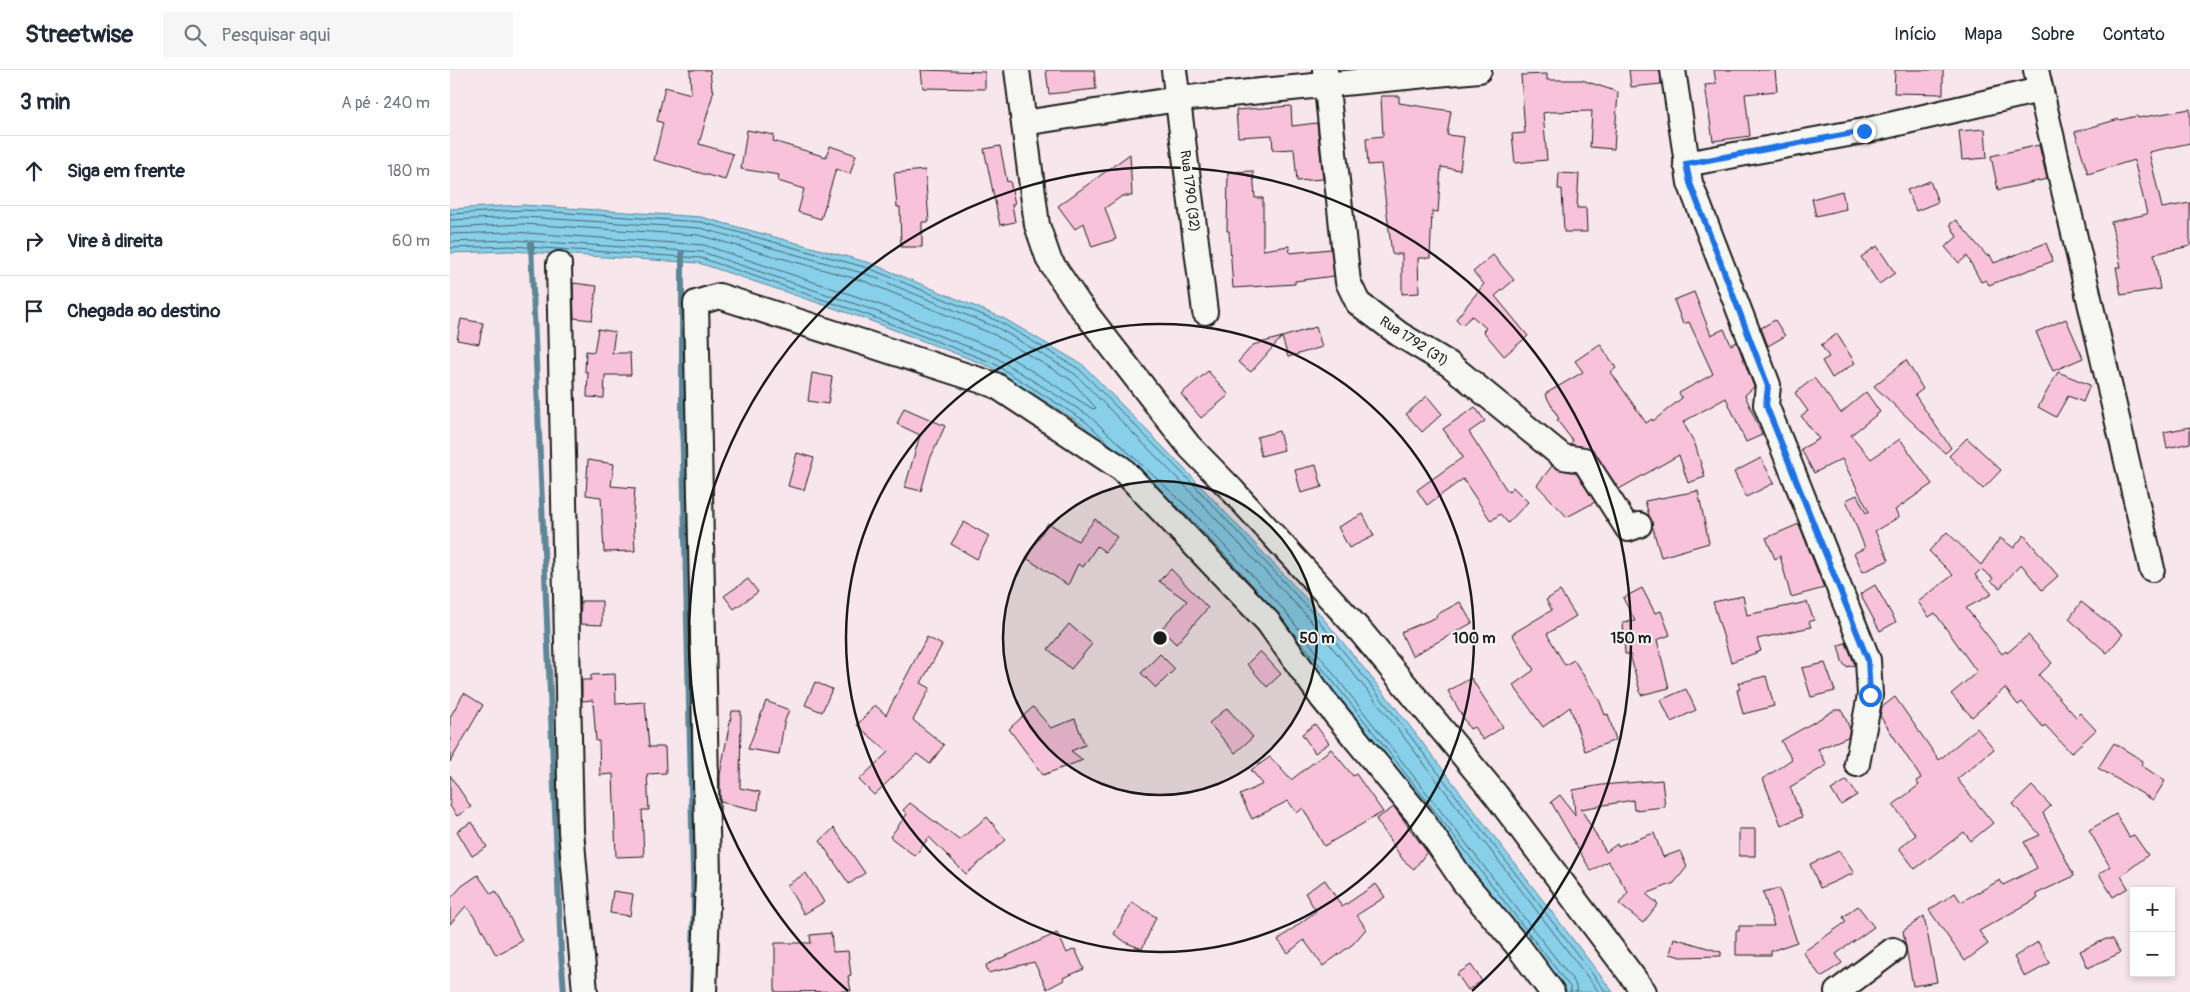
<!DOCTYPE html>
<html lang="pt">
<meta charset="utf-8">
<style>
body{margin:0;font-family:Pangolin,sans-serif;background:#f6f6f7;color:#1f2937}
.controls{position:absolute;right:15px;bottom:15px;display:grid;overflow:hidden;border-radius:0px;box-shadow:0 2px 8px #0003}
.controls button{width:45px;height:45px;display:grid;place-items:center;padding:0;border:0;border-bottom:1px solid #e0e1e3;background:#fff;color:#1f2937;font:25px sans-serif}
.stop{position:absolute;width:15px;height:15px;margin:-11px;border:4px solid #1a73e8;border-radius:50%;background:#fff}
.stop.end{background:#1a73e8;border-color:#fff;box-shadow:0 1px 5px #0008}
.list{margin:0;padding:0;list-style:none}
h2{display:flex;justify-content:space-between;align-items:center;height:65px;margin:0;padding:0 20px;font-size:21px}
h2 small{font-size:16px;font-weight:400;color:#747a83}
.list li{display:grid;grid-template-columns:32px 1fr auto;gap:15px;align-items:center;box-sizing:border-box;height:70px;padding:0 20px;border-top:1px solid #e0e1e3}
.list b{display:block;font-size:19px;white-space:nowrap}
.list em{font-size:16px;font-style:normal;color:#747a83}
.icon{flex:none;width:28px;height:28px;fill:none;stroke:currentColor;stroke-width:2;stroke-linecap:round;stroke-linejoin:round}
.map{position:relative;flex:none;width:1740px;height:922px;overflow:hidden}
header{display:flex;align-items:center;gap:30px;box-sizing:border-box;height:70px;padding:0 25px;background:#fff;border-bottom:1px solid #e0e1e3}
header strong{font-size:24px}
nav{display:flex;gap:28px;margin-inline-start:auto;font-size:18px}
.search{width:350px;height:45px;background:#f6f6f7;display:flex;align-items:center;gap:12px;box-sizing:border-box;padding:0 18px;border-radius:0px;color:#747a83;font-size:19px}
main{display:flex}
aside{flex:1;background:#fff}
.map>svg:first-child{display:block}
.water{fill:#88cfe9;stroke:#5d8797}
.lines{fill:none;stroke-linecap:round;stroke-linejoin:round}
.shore{stroke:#47646e;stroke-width:1}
.stream{stroke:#5d8797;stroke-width:6}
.building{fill:#f8c2db;stroke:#1c1c1c}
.minor-casing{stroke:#1c1c1c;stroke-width:28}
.minor{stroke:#f6f6f2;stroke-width:24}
.route{stroke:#1a73e8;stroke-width:6}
.ring{fill:none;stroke:#1c1c1c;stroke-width:2.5}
.labels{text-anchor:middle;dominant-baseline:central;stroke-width:4;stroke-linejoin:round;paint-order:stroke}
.street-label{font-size:14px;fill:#1c1c1c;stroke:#f6f6f2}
.centre{fill:#1c1c1c;stroke:#f6f6f2;stroke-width:2.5}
.ring-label{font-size:15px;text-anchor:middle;font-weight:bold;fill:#1c1c1c;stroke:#f6f6f2;stroke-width:4;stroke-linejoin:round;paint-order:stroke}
</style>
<header>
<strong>Streetwise</strong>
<div class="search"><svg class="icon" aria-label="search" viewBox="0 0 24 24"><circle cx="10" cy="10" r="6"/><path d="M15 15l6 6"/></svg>Pesquisar aqui</div>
<nav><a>Início</a><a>Mapa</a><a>Sobre</a><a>Contato</a></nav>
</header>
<main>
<aside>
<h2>3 min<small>A pé · 240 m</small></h2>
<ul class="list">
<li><svg class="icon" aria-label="ahead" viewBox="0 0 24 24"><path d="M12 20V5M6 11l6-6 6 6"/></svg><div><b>Siga em frente</b></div><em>180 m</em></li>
<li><svg class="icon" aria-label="right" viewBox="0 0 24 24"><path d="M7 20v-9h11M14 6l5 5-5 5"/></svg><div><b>Vire à direita</b></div><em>60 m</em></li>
<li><svg class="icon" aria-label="arrive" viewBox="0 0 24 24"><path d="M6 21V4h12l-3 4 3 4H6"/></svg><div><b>Chegada ao destino</b></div></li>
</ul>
</aside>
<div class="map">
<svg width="1740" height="922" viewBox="0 0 1740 922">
<rect width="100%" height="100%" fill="#f7e6eb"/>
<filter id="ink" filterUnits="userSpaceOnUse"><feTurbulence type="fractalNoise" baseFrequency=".02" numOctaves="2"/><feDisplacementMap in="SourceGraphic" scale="10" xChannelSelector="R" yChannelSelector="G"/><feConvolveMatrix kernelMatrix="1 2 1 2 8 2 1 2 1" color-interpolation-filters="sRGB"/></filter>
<g filter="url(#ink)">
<!-- water -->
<path class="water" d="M 73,135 L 251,147 L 420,193 L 553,248 L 633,295 L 745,410 L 864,537 L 942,633 L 1163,922 L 1117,922 L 825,546 L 738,453 L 633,355 L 541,297 L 413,248 L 249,193 L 61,181 L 0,183 L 0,139 Z"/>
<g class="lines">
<!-- shore -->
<g class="shore">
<path d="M 0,144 L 73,140 L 251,152 L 418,198 L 550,252 L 629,299 L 742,413 L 860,540 L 938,637 L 1156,922"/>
<path d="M 0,150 L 73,147 L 250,158 L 416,204 L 548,258 L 625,304 L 737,418 L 855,544 L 933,640 L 1149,922"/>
<path d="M 0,158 L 73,154 L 248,165 L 414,211 L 545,265 L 621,310 L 646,338 L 643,339 L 548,280 L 420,231 L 254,175 L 62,162 L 0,164"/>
<path d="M 0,172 L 62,170 L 252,182 L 417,238 L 545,287 L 638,345 L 746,445 L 833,539 L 1125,913 L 1127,922"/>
<path d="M 0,178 L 61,176 L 251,188 L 415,244 L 543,293 L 635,351 L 666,380"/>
<path d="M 713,423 C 786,491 848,567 909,644 C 980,734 1050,826 1120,917 L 1121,922"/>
</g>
<!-- stream -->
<g class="stream">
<path d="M 81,174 L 111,883 L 114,922"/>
<path d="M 232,183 L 232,344 L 244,840 L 242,922"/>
</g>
</g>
<!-- building -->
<g class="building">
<path d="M 240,0 L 260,0 L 262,19 L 264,20 L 249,74 L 283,84 L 275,110 L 204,90 L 213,53 L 207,51 L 215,17 L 241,24 Z"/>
<path d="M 471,0 L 535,2 L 535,19 L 473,18 Z"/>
<path d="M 596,0 L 644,0 L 646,19 L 599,24 Z"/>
<path d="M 1179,0 L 1210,0 L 1211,14 L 1181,17 Z"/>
<path d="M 1264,0 L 1325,0 L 1327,21 L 1295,24 L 1300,66 L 1263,71 L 1255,15 L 1266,14 Z"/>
<path d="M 1445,0 L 1493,0 L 1493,24 L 1444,23 Z"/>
<path d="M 1097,4 L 1097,10 L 1132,10 L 1168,22 L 1164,79 L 1140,77 L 1142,41 L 1099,42 L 1093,43 L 1097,90 L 1065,93 L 1062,64 L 1075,63 L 1071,5 Z"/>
<path d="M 931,26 L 949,26 L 949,33 L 1001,41 L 997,65 L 1014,67 L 1010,100 L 991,97 L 988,142 L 982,141 L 980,188 L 968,188 L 969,223 L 952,224 L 952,184 L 942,184 L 931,94 L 918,95 L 916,68 L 933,66 Z"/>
<path d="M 841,36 L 842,56 L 867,53 L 873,109 L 847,111 L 844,79 L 823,80 L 822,65 L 788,67 L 786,40 Z"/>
<path d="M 1740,39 L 1740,73 L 1699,82 L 1712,138 L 1740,133 L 1740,176 L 1704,184 L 1710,219 L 1671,225 L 1666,197 L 1671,197 L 1661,152 L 1697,144 L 1684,90 L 1638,104 L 1625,62 L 1669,49 L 1670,50 L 1687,46 L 1688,48 Z"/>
<path d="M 1535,59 L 1537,88 L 1512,90 L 1509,61 Z"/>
<path d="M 297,60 L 324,65 L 323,71 L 376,87 L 380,76 L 406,85 L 400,104 L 386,99 L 371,149 L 348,142 L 354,119 L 328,111 L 329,105 L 291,99 Z"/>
<path d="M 1589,75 L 1597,109 L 1548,120 L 1541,86 Z"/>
<path d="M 550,76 L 557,112 L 560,111 L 565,134 L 562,134 L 565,152 L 550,155 L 534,79 Z"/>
<path d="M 680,84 L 682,126 L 672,126 L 655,138 L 666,169 L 642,177 L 634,153 L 625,159 L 608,136 Z"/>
<path d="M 475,100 L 479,152 L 472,152 L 472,177 L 451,177 L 450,137 L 447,137 L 444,103 Z"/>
<path d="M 803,101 L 805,128 L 813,128 L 813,180 L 839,176 L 840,183 L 881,179 L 884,206 L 845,211 L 845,214 L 783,218 L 779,161 L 777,161 L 778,102 Z"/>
<path d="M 1109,103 L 1129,104 L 1127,138 L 1136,138 L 1137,162 L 1114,162 L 1112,119 L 1108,119 Z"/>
<path d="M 1480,111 L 1488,132 L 1466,141 L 1457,120 Z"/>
<path d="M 1392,121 L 1396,139 L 1366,146 L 1362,129 Z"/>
<path d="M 1506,150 L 1537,186 L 1540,185 L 1544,193 L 1596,173 L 1603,191 L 1539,215 L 1536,210 L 1531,212 L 1517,186 L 1509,193 L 1495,177 L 1507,167 L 1500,154 Z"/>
<path d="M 1427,176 L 1445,203 L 1429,214 L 1411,187 Z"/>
<path d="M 1043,185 L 1064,210 L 1045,226 L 1078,266 L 1054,286 L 1033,261 L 1036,258 L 1022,246 L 1012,255 L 1006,249 L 1034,214 L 1023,202 Z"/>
<path d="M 123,213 L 147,216 L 142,250 L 124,248 Z"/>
<path d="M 1244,222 L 1261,265 L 1274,259 L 1281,275 L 1287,272 L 1304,317 L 1295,325 L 1312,365 L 1296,372 L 1276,328 L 1233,352 L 1245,374 L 1255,407 L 1238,413 L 1229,385 L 1169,419 L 1142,379 L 1120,374 L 1123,371 L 1107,350 L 1109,349 L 1095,324 L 1133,302 L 1125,291 L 1150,274 L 1166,298 L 1161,302 L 1196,353 L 1202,349 L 1203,351 L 1232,328 L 1229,323 L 1263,304 L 1239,252 L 1233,254 L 1224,230 Z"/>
<path d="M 11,249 L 33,253 L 29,274 L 7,270 Z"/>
<path d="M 1616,249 L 1633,288 L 1603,301 L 1586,262 Z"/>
<path d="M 1325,250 L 1335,266 L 1318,276 L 1311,258 Z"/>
<path d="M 866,257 L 872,277 L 838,287 L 832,267 Z"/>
<path d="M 148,259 L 165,262 L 162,283 L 180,283 L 181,305 L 155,305 L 154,328 L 137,327 L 138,302 L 135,302 L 136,281 L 144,282 Z"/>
<path d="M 1387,264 L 1405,293 L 1382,308 L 1372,291 L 1379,287 L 1371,275 Z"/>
<path d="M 832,267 L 801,302 L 788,292 L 803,275 Z"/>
<path d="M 1456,290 L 1473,319 L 1465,325 L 1501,378 L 1495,383 L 1424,316 Z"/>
<path d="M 758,301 L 779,325 L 751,348 L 731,324 Z"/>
<path d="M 1608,302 L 1640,315 L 1633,332 L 1618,326 L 1606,347 L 1588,337 Z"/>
<path d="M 362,303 L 382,307 L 378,334 L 358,331 Z"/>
<path d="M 1364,308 L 1391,343 L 1416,322 L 1430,342 L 1401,365 L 1421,389 L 1450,369 L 1482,414 L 1445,440 L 1449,447 L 1425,461 L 1439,490 L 1413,502 L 1404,483 L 1415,478 L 1396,430 L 1407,425 L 1416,443 L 1419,442 L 1392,389 L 1364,403 L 1351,379 L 1369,369 L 1351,346 L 1358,341 L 1345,323 Z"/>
<path d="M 977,326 L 992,344 L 972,362 L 956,344 Z"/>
<path d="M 1025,337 L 1035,351 L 1019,362 L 1058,422 L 1063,417 L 1078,432 L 1058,453 L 1050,444 L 1041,451 L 1013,409 L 977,435 L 967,420 L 1013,387 L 993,359 Z"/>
<path d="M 454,338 L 495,356 L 480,389 L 471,421 L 455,417 L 470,365 L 447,354 Z"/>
<path d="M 1740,357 L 1740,373 L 1717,378 L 1714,362 Z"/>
<path d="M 829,361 L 834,380 L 811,386 L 807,367 Z"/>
<path d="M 1517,368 L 1551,400 L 1533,419 L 1499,386 Z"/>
<path d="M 347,383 L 364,388 L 354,420 L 338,416 Z"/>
<path d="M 1311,388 L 1324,413 L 1296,427 L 1284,402 Z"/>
<path d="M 138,390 L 164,394 L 161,416 L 185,418 L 183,446 L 185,481 L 154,482 L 151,427 L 136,425 Z"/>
<path d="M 866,395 L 872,417 L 851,423 L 845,400 Z"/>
<path d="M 1102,396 L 1111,400 L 1126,403 L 1145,432 L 1117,447 L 1087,415 Z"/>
<path d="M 1248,421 L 1259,473 L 1211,487 L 1195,431 Z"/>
<path d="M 913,444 L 924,466 L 899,478 L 888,457 Z"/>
<path d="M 645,449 L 667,467 L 655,482 L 647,476 L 633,497 L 628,494 L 618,515 L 576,488 L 598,453 L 628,471 Z"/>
<path d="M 514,452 L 539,466 L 527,489 L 501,474 Z"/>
<path d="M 1349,454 L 1374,518 L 1341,527 L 1330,486 L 1325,489 L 1316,468 Z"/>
<path d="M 1497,462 L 1531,495 L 1550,468 L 1564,478 L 1574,465 L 1608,506 L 1592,520 L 1571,494 L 1550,518 L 1541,511 L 1543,508 L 1531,499 L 1525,505 L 1542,524 L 1516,538 L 1552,584 L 1556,581 L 1557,583 L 1578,565 L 1602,593 L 1589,605 L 1626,647 L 1630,643 L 1646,660 L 1621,683 L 1595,655 L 1593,657 L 1572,632 L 1568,635 L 1555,618 L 1522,647 L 1501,624 L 1527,602 L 1485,543 L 1479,547 L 1468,532 L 1503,505 L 1479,481 Z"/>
<path d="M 721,499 L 758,538 L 726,574 L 711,559 L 737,531 L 709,511 Z"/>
<path d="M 298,509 L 308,522 L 284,539 L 274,526 Z"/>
<path d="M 1425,515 L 1446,552 L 1430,561 L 1410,524 Z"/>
<path d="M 1192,518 L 1205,543 L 1211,541 L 1220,565 L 1207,570 L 1219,618 L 1191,625 L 1180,584 L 1175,584 L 1173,552 L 1185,551 L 1173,528 Z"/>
<path d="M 1110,521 L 1126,546 L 1097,564 L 1115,595 L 1124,590 L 1150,632 L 1155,645 L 1158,644 L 1166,670 L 1135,681 L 1120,637 L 1093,657 L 1063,615 L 1084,600 L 1062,564 L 1102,540 L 1096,530 Z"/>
<path d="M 1293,526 L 1297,545 L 1357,532 L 1364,550 L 1359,552 L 1361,557 L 1307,569 L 1311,581 L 1281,592 L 1263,532 Z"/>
<path d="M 131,531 L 152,531 L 152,555 L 130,554 Z"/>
<path d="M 1010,532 L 1022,553 L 962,586 L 951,562 L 987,547 L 986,545 Z"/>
<path d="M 1631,532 L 1673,564 L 1657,583 L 1619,549 Z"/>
<path d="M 619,554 L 642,574 L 621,599 L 598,579 Z"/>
<path d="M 477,567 L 492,575 L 471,613 L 480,618 L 463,650 L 494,675 L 480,694 L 467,684 L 424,725 L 409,710 L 438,682 L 407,655 L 425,635 L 436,645 Z"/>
<path d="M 1396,573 L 1405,595 L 1396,597 L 1392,591 L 1388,575 Z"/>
<path d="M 810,581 L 831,604 L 817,617 L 797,594 Z"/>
<path d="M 710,584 L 725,599 L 706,618 L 691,603 Z"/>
<path d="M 1375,593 L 1385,621 L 1361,627 L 1352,598 Z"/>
<path d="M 165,604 L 166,634 L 195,632 L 199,677 L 215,677 L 216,703 L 197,704 L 199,740 L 192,740 L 194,786 L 166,787 L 163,704 L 150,705 L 149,671 L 146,671 L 143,630 L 132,631 L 132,610 L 141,610 L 141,605 Z"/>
<path d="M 1316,606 L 1324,636 L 1293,644 L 1287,620 L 1290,619 L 1288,613 Z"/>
<path d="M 1021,608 L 1053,657 L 1033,670 L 1024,657 L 1020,659 L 998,621 Z"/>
<path d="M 365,612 L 382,619 L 372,642 L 355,635 Z"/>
<path d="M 1236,619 L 1246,640 L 1221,652 L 1211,630 Z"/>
<path d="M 14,623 L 33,635 L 0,692 L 0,647 Z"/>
<path d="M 1445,627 L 1489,690 L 1527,658 L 1544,679 L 1507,709 L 1543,753 L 1521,771 L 1514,762 L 1465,799 L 1449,778 L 1466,765 L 1443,735 L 1469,715 L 1466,711 L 1471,708 L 1430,646 L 1432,637 Z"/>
<path d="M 316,631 L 339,640 L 334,653 L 329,684 L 298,679 Z"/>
<path d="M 583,637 L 601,658 L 625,649 L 635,675 L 621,681 L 633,690 L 593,705 L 559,659 Z"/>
<path d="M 777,638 L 803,667 L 785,683 L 759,653 Z"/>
<path d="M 1385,640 L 1392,640 L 1400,659 L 1398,667 L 1368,679 L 1377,695 L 1340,717 L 1352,747 L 1331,755 L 1313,709 L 1342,689 L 1331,671 Z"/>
<path d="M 282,641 L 291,641 L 290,718 L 310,722 L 308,740 L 270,732 L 270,705 Z"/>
<path d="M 865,654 L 879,673 L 865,683 L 852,664 Z"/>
<path d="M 1664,673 L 1693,691 L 1691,695 L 1715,711 L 1703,730 L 1648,698 Z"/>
<path d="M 881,679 L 903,706 L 906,704 L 933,742 L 874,776 L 853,738 L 847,743 L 838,731 L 802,749 L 790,725 L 813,714 L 801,700 L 820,687 L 841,710 Z"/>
<path d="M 0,705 L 21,737 L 7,746 L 0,736 Z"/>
<path d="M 1212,710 L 1215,737 L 1184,740 L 1183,730 L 1131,739 L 1156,782 L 1167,774 L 1168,776 L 1204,763 L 1213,787 L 1230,781 L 1237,797 L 1224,813 L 1196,824 L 1208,834 L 1193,853 L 1169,834 L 1178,822 L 1158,791 L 1141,801 L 1101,732 L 1110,725 L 1125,745 L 1123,720 L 1152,715 Z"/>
<path d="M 1397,710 L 1407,725 L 1391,735 L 1381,720 Z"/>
<path d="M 1582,716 L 1601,736 L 1593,743 L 1624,806 L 1586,824 L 1588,828 L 1529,861 L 1538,874 L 1515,891 L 1479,840 L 1505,823 L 1511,832 L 1550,810 L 1553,815 L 1587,798 L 1574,772 L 1590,765 L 1563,734 Z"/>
<path d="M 460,733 L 509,770 L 537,747 L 556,770 L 516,804 L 479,767 L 465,786 L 440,767 L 457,744 L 453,740 Z"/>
<path d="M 944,737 L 977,782 L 964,799 L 953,790 L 926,749 Z"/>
<path d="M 1666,744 L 1679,767 L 1684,765 L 1698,785 L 1671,806 L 1678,818 L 1663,827 L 1649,804 L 1660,797 L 1639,760 Z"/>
<path d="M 22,752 L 37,777 L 22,786 L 7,761 Z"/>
<path d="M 384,758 L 415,803 L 399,814 L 370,771 Z"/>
<rect x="1289" y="759" width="16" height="27"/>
<path d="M 1389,781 L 1404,803 L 1370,818 L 1360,794 Z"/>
<path d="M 356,803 L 374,832 L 354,844 L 337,815 Z"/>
<path d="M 28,805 L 41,824 L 46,821 L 72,871 L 46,885 L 28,852 L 16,836 L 0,854 L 0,829 L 12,816 Z"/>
<path d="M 875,810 L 892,837 L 926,814 L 935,827 L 907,845 L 916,859 L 903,874 L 873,896 L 854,870 L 838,883 L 828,870 L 866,841 L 855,823 Z"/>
<path d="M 1329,818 L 1347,872 L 1321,881 L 1321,885 L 1286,885 L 1286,861 L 1289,861 L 1289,856 L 1324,856 L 1313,822 Z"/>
<path d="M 163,821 L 183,824 L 180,846 L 160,843 Z"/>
<path d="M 682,832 L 706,847 L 692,879 L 677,873 L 664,864 Z"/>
<path d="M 1408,836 L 1424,857 L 1386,884 L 1392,893 L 1371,907 L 1353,882 L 1396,852 L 1393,847 Z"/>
<path d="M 1474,846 L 1487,912 L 1463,916 L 1453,861 Z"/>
<path d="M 381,863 L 383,882 L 398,881 L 401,905 L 398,906 L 401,921 L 325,922 L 325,873 L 361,873 L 360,865 Z"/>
<path d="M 607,863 L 617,883 L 625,879 L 634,899 L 613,908 L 614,910 L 597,919 L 584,892 L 538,903 L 536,895 Z"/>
<path d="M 1224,868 L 1271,882 L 1271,886 L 1231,887 L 1220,884 Z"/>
<path d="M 1656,869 L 1663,869 L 1670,883 L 1638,898 L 1630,881 Z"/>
<path d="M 1588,872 L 1600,893 L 1575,907 L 1564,887 Z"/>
<path d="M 1021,895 L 1032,911 L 1018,920 L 1007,904 Z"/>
</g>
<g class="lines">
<defs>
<g id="minor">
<path d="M 567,0 L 587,155 L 599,190 L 628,233 L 739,376 L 782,420 L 912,563 L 1046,725 L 1194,922"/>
<path d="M 724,0 L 755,242"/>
<path d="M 875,0 L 898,212 L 908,233 L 949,264 L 999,294 L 1113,387 L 1134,390 L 1178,459 L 1189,455"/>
<path d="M 1223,0 L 1240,113 L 1318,315 L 1316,335 L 1418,590 L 1420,625 L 1407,694"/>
<path d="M 1586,0 L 1702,499"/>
<path d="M 574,53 L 728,29 L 1029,0"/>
<path d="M 1236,94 L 1414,61 L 1590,20"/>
<path d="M 109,194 L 121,761 L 135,922"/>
<path d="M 254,922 L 258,807 L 246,233 L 269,226 L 545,315 L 672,399 L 818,552 L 873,629 L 970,747 L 1014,812 L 1068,876 L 1102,922"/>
<path d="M 1387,922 L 1443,880"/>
</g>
</defs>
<!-- minor casing -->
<use href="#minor" class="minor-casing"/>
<!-- minor -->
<use href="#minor" class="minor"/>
</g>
</g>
<g class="lines" filter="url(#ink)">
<!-- route -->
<path class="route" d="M 1414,61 L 1236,94 L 1240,113 L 1318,316 L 1316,335 L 1418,590 L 1420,625"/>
</g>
<!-- distance rings -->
<circle cx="710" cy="568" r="157" fill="#1c1c1c" fill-opacity=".12"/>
<g class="ring">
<circle cx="710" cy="568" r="157"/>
<circle cx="710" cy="568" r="314"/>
<path d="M398 921A471 471 0 1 1 1022 921"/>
</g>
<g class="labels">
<!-- street labels -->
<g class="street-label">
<text transform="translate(740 121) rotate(83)">Rua 1790 (32)</text>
<text transform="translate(964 271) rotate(33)">Rua 1792 (31)</text>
</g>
</g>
<circle cx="710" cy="568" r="8" class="centre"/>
<g class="ring-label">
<text x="867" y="573">50 m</text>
<text x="1024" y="573">100 m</text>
<text x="1181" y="573">150 m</text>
</g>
</svg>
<div class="controls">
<button>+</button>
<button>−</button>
</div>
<div class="stop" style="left:1420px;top:625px"></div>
<div class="stop end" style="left:1414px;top:61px"></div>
</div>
</main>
